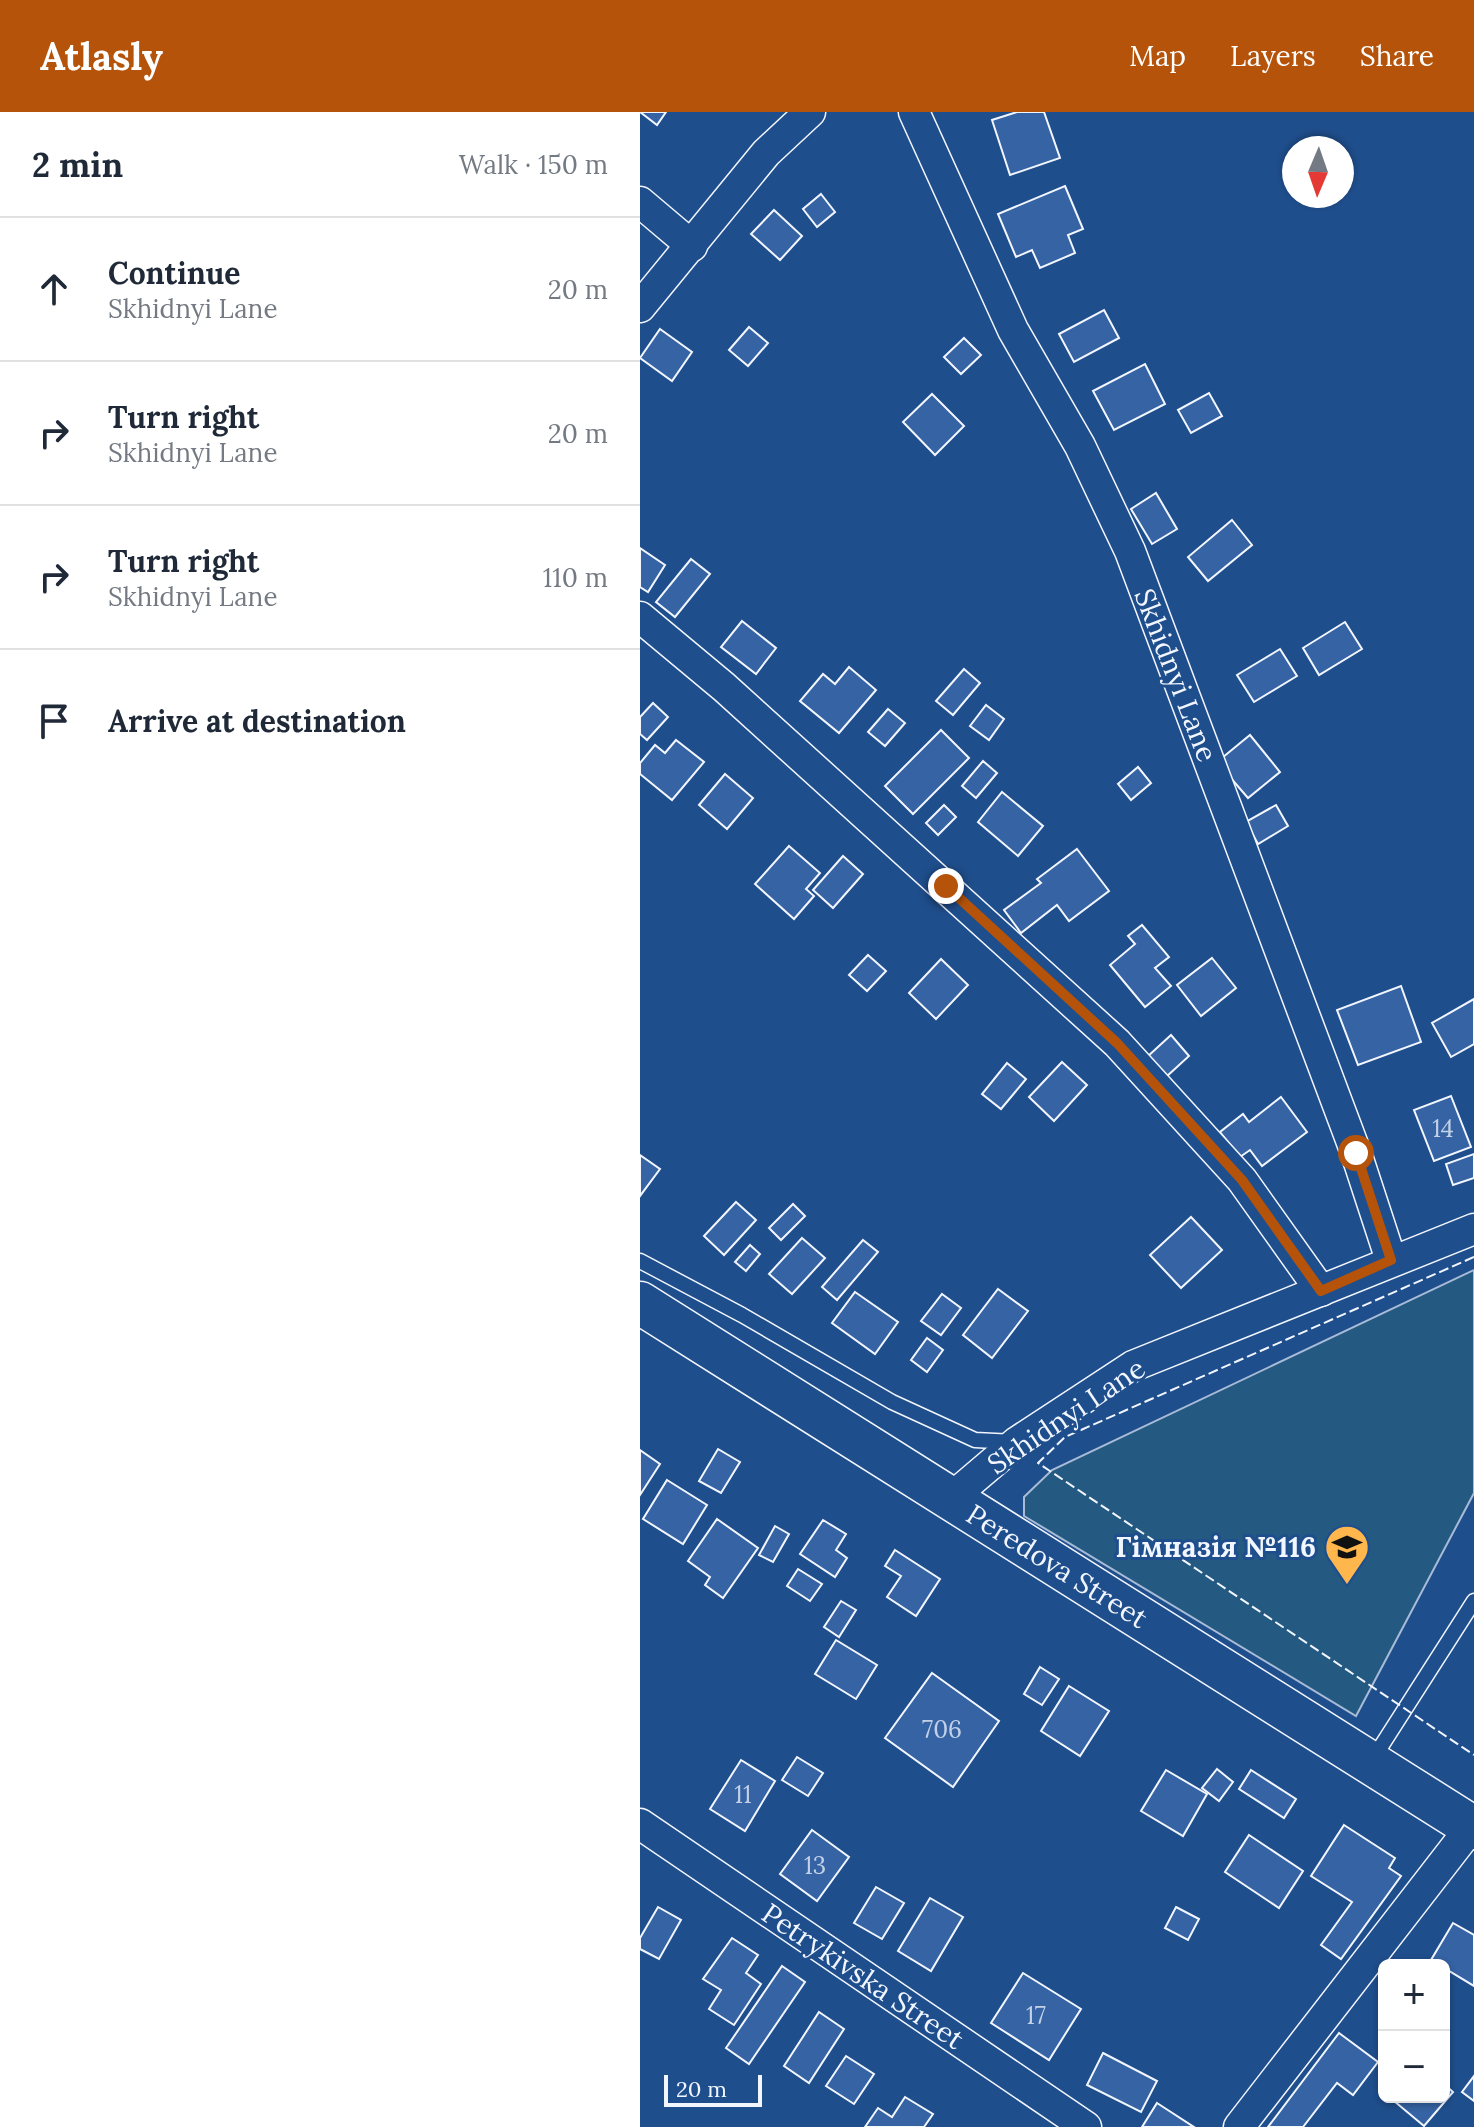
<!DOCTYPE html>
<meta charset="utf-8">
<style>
:root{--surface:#fff;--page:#f2f2f3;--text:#1f2937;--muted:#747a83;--line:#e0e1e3;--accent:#b45309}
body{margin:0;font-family:Lora,serif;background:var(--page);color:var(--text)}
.controls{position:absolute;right:24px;bottom:24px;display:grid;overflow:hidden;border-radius:12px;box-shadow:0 2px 6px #0004}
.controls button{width:72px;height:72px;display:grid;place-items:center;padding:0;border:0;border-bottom:2px solid var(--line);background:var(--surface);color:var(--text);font:40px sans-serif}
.compass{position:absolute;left:642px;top:24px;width:72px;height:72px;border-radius:50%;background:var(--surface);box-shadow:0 2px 6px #0004;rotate:182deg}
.scale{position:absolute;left:24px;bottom:20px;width:98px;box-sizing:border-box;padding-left:8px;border:4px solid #f2f6ff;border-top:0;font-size:22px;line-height:28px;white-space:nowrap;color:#f2f6ff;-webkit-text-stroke:6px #1f4e8c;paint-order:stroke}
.stop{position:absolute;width:24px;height:24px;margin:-18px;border:6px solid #b45309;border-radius:50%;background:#fff}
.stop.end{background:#b45309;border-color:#fff;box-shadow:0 2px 8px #0008}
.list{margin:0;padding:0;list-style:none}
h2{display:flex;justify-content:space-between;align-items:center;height:104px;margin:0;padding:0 32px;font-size:34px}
h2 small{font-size:26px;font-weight:400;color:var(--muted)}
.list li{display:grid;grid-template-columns:52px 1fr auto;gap:24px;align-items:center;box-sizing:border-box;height:144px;padding:0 32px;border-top:2px solid var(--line)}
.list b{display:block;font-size:30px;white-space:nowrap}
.list p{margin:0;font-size:26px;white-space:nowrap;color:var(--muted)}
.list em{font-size:26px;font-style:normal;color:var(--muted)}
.icon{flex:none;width:44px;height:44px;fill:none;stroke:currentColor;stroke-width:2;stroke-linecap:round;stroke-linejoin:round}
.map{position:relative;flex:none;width:834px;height:2015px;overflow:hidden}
header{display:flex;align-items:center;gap:48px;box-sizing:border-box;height:112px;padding:0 40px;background:var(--accent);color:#fff}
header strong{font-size:38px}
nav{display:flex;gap:44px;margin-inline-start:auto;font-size:28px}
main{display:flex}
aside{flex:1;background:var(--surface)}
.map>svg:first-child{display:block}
</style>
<header>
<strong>Atlasly</strong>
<nav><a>Map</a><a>Layers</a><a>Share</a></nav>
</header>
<main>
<aside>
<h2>2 min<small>Walk · 150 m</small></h2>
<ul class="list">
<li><svg class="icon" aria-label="ahead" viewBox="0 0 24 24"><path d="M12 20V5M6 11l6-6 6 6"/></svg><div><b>Continue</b><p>Skhidnyi Lane</p></div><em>20 m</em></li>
<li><svg class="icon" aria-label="right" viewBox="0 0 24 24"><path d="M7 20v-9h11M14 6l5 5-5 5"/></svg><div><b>Turn right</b><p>Skhidnyi Lane</p></div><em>20 m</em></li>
<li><svg class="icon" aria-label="right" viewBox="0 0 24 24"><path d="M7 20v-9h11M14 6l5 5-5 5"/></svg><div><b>Turn right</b><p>Skhidnyi Lane</p></div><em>110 m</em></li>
<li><svg class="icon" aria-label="arrive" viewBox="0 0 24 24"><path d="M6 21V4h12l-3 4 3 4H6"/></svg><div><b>Arrive at destination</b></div></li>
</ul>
</aside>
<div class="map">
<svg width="834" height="2015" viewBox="0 0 834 2015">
<rect width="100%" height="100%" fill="#1f4e8c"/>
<polygon fill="#245a82" stroke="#a8bbd7" stroke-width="2" points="834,1158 834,1381 716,1604 384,1404 384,1385 412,1358"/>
<g fill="#3563a3" stroke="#f2f6ff" stroke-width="2">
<polygon points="0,0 26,0 17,13"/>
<polygon points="377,0 404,0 420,46 370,63 352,8"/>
<polygon points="425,74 443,117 428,123 435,141 400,156 392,138 376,145 358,102"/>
<polygon points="181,82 195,100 177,115 163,97"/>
<polygon points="134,98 162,124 140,148 111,122"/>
<polygon points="464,198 479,226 434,250 419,222"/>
<polygon points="109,215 128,231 108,254 89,238"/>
<polygon points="20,217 52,240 32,269 0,246"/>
<polygon points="324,226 341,243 321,262 304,245"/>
<polygon points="505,252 525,292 474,318 453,279"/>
<polygon points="569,281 582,304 551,321 538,298"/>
<polygon points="292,282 324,314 295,343 263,310"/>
<polygon points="516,381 537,417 512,432 491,397"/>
<polygon points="592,408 612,433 568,469 548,445"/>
<polygon points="0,436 25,453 8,480 0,475"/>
<polygon points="51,447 70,462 35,505 16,490"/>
<polygon points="102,509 136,536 116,562 81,535"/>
<polygon points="705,510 722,537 679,563 663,536"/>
<polygon points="640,537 657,564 614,590 597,563"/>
<polygon points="209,555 236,578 199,621 160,589 183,562 195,572"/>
<polygon points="324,557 340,571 313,603 296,589"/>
<polygon points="13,591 28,605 7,628 0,622 0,605"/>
<polygon points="346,593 364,607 349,628 330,614"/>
<polygon points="248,597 265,611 245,634 228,620"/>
<polygon points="301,618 329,646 273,702 245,674"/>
<polygon points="610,623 640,660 608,686 577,650"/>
<polygon points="36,628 64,650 32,688 0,662 0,651 15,633 25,641"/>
<polygon points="343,649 357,661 336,686 322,674"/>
<polygon points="498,655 511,671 491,688 478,672"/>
<polygon points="85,662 113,686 87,717 59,693"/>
<polygon points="362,680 403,714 378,744 338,710"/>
<polygon points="304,693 316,705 298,723 286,711"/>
<polygon points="636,693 648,714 618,732 606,710"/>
<polygon points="149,734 180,761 166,777 174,784 154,807 115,772"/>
<polygon points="437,737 469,779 429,809 417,793 381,821 364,798 401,771 397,767"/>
<polygon points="203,744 223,762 193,796 173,778"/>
<polygon points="502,813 529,845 515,856 531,874 505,895 470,853 495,832 488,824"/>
<polygon points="228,843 246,859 227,879 209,863"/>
<polygon points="572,846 596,876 561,904 537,873"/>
<polygon points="301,847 328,873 296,907 269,881"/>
<polygon points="761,874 781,930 718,953 697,898"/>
<polygon points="834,887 834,932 811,945 792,911"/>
<polygon points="531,923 549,944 526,965 507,945"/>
<polygon points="422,950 447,973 414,1009 389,985"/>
<polygon points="367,951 386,967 361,997 342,982"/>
<polygon points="811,984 831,1035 794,1049 774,998"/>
<polygon points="641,985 667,1020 622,1054 610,1038 600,1045 580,1020 603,1002 609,1010"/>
<polygon points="834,1042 834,1066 813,1073 806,1052"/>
<polygon points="0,1043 20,1057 0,1084"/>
<polygon points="96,1090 116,1108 84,1143 64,1124"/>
<polygon points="153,1092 165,1104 141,1128 129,1116"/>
<polygon points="551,1105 582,1138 541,1176 510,1143"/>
<polygon points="162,1126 185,1146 152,1182 129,1162"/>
<polygon points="223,1128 238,1140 197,1188 182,1175"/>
<polygon points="110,1133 120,1142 106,1159 95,1150"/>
<polygon points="358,1177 388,1199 352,1246 323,1223"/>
<polygon points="215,1180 258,1210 235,1242 192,1211"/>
<polygon points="302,1182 321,1196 301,1223 281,1209"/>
<polygon points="287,1226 303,1238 287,1260 271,1248"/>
<polygon points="78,1337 100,1350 81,1381 59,1369"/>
<polygon points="0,1338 20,1352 0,1383"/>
<polygon points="27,1368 67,1393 43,1432 3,1407"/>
<polygon points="77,1407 118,1436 83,1486 65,1473 70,1465 48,1449"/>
<polygon points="183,1408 206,1422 196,1438 207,1446 195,1465 160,1442"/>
<polygon points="135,1414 149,1422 133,1450 119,1443"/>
<polygon points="255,1438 300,1467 276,1504 247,1485 261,1464 245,1454"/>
<polygon points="158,1457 182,1472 170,1489 147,1474"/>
<polygon points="201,1489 216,1498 199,1525 184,1515"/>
<polygon points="196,1528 237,1553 216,1587 175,1562"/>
<polygon points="400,1555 419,1567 402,1593 384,1582"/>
<polygon points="292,1561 359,1609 313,1675 245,1626"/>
<polygon points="429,1574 469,1599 440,1644 401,1619"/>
<polygon points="157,1645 183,1661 168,1684 142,1668"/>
<polygon points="101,1648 135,1669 105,1719 70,1697"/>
<polygon points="577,1657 593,1670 579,1689 562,1676"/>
<polygon points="526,1658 567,1682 543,1724 501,1699"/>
<polygon points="611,1658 656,1687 644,1706 599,1677"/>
<polygon points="704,1713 755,1746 749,1756 761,1764 701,1847 681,1833 712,1790 671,1764"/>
<polygon points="172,1718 209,1745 177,1789 140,1762"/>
<polygon points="609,1723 663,1759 639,1796 585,1760"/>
<polygon points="236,1775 264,1791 242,1827 214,1811"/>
<polygon points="290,1786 323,1805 291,1859 258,1839"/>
<polygon points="18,1795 41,1808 19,1847 0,1837 0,1826"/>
<polygon points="536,1795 559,1807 548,1828 525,1816"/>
<polygon points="813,1811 834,1823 834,1874 791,1848"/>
<polygon points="92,1826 118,1843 106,1861 121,1872 94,1913 69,1897 81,1878 63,1867"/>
<polygon points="142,1854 165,1870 109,1952 86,1936"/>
<polygon points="383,1861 441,1897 409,1948 351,1911"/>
<polygon points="179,1900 204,1917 169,1971 144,1954"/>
<polygon points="699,1921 738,1950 713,1983 697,1971 663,2015 628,2015"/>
<polygon points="463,1941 517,1969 501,2000 447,1973"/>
<polygon points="206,1944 234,1962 214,1992 186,1974"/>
<polygon points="834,1964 834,1989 822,1980"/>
<polygon points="804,1972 813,1980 784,2014 754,1989 758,1985 804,1985"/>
<polygon points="265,1985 293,2002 284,2015 225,2015 238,1996 252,2005"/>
<polygon points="517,1991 554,2015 502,2015"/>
</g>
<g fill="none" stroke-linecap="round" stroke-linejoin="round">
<g stroke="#f2f6ff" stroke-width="17">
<g id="lane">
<polyline points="0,1149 102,1203 252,1290 335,1328 375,1330"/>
<polyline points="733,1647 834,1489"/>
</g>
</g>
<g stroke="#f2f6ff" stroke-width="33">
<g id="street">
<polyline points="274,0 373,218 440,334 490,439 716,1041 751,1148"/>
<polyline points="0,90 52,134"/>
<polyline points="0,195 126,41 170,0"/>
<polyline points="0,505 84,575 477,931 602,1068 681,1179"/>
<polyline points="310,1387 377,1330 493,1254 834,1117"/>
<polyline points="0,1712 446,2015"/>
<polyline points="599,2015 832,1714"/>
</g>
</g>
<g stroke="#f2f6ff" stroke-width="45">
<polyline id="secondary" points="0,1191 834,1716"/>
</g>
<use href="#lane" stroke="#1f4e8c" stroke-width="14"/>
<use href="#street" stroke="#1f4e8c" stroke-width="30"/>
<use href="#secondary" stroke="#1f4e8c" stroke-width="42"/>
<polyline stroke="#f2f6ff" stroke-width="2" stroke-dasharray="10 4" stroke-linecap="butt" points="834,1145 425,1325 398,1351 834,1643"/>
</g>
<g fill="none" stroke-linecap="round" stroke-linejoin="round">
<polyline stroke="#b45309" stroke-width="10" points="306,774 477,931 602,1068 681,1179 751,1148 716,1041"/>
</g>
<defs>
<g id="school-pin" transform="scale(2.3)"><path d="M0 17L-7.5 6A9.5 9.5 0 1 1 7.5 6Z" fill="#ffb74d" stroke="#1f4e8c"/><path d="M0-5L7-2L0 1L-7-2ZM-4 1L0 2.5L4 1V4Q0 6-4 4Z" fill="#111"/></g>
</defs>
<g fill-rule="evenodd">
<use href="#school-pin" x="707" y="1435"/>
</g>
<g text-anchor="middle" stroke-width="6" stroke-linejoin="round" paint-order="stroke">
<g font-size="24" fill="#c3d1e8">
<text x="803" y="1025">14</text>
<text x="302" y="1626">706</text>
<text x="103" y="1691">11</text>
<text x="175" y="1762">13</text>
<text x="396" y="1912">17</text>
</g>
<g font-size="28" fill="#f2f6ff" stroke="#1f4e8c">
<text transform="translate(536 563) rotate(69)" y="10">Skhidnyi Lane</text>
<text transform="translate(426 1304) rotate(-34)" y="10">Skhidnyi Lane</text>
<text transform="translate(417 1454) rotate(32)" y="10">Peredova Street</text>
<text transform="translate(223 1864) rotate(34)" y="10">Petrykivska Street</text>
</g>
<g font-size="28" font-weight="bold" fill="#f2f6ff" stroke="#1f4e8c" text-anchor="end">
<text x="676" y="1445">Гімназія №116</text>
</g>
</g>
</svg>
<div class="controls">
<button>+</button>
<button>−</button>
</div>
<svg class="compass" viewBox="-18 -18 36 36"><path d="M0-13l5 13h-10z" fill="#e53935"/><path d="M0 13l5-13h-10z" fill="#747a83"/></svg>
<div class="scale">20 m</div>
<div class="stop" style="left:716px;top:1041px"></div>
<div class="stop end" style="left:306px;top:774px"></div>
</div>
</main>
